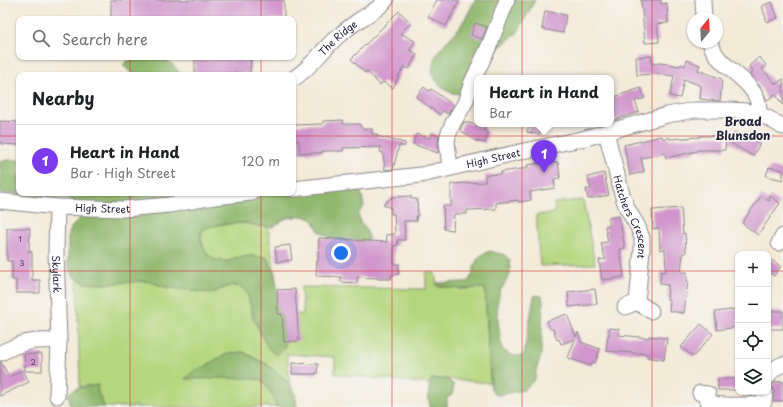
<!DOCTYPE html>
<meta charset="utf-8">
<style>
:root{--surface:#fff;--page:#f2f2f2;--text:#202124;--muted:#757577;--line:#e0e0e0;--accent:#7c3aed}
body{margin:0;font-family:"Playpen Sans",sans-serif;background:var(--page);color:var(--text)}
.controls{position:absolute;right:12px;bottom:12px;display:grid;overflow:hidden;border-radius:8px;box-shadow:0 1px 3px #0004}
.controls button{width:36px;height:36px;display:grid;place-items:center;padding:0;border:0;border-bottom:1px solid var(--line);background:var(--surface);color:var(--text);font:20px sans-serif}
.compass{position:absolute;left:687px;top:12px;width:36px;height:36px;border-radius:50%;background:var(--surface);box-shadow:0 1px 3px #0004;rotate:18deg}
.you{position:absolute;left:341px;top:253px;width:14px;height:14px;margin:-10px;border:3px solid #fff;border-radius:50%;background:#1a73e8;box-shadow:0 0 0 6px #1a73e833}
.badge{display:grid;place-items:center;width:26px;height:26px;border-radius:50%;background:var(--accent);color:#fff;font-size:13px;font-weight:700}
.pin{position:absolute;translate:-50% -33px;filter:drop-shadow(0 1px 2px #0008)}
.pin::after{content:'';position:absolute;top:21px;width:14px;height:12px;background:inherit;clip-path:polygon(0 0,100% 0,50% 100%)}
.popup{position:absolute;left:474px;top:75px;width:140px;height:52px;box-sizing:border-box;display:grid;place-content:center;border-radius:8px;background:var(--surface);filter:drop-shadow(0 1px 3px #0005);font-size:13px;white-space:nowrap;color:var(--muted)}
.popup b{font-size:15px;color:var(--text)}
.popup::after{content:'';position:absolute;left:50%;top:100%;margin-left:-8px;border:8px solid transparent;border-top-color:var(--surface)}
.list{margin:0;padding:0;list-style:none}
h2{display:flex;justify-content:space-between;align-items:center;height:52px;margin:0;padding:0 16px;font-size:17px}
h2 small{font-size:13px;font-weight:400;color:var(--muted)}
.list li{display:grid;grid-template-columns:26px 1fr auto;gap:12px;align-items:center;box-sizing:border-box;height:72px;padding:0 16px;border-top:1px solid var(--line)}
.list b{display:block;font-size:15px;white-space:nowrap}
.list p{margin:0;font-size:13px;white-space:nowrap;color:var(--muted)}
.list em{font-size:13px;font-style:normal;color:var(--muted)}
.icon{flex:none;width:22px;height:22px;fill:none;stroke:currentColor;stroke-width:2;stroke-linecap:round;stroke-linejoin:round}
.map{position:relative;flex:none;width:783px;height:407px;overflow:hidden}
.search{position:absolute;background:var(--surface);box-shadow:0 1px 3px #0004;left:16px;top:16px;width:280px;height:44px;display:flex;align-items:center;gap:10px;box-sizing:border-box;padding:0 14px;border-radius:8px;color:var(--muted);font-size:15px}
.panel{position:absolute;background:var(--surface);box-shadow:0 1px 3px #0004;left:16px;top:72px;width:280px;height:124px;border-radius:8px}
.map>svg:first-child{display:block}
</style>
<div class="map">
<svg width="783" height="407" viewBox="0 0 783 407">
<rect width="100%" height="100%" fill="#f6f6f2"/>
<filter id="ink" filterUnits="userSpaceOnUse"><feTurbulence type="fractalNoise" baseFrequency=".025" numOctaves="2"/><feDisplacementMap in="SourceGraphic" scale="8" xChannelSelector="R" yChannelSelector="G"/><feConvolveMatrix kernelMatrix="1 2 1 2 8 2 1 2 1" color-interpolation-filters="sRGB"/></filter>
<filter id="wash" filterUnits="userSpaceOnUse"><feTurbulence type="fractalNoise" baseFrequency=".012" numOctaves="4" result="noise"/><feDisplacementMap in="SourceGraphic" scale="16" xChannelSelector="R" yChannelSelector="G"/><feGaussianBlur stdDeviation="0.9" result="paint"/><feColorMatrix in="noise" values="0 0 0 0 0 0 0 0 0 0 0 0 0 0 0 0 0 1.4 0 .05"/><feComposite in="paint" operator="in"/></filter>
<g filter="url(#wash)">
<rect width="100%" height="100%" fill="#f3ead8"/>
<g fill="#b5d67e" stroke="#6c7c5c">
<polygon points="583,200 595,264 540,266 536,215 555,213 554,203"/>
<path d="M246,223L258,226L268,227L275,275L266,257C255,258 223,264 215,260C209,257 205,252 203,245C200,238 200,234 204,228L223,224Z"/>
<path d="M426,272L435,273L437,286L462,289L485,288L490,383L447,379H432L430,384L335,374V357L287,354L290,384L268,365L243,352L230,353L215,360L205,367L195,370L262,380C269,388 274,396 276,407H104C102,400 95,392 98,385L80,387L77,278L86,283L101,284L143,281L152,282L161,286L191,291L213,293L231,285L242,287L248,294L253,318L283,325L281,314H303L301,287L426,289Z"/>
</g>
<g fill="#90b76d" stroke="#596c54">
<path d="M475,0H535L518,32L500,47L462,94C446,94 440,87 432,74C433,48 448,44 461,25C466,18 471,8 475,0Z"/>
<path d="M143,58C165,59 167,56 181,75H138L130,72L123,65L127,61Z"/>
<polygon points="9,160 19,160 19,193 293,193 356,189 361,192 364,206 358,214 360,222 366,229 369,238 365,243 331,239 319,231 313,220 304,216 286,218 273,227 258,226 246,223 223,224 204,228 201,232 201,240 205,251 209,256 216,260 229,261 233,258 250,256 266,257 275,275 283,325 285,344 284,349 276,355 268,348 253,318 248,294 241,287 231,285 213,293 191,291 161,286 152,282 143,281 101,284 86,283 72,276 68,265 68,233 71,228 84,214 82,206 68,198 0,193 0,161"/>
<path d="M490,251L505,255L510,260V275L500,291L497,305L499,329L502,349L510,355L523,356L524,353L534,297L536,295L542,296L543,302L541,356L536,370L535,379L524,390L498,395L493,393L491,389L485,288L462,289L437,286L436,283L467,282C478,272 469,258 490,251Z"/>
<path d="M243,352L268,365L290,384L295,393L297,407H276C274,396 269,388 262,380L246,378L185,379L195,370L205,367L215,360L229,353Z"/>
<path d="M431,379H447L454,385L452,395L447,398V407H430C428,397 428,389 431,379Z"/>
<path d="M98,385L97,388C98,395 102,400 104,407H71L68,393L80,387Z"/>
</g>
<g id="blocks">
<g fill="#d196cc">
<rect x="111" y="0" width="173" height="19"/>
<polygon points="437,0 460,0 446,26 428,17"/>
<polygon points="641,0 661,0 661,4 667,3 668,23 657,24 659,42 645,43"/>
<polygon points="772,2 778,18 767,22 762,6"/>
<polygon points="399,11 411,23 400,33 415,41 410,50 417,54 409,69 404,66 393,88 383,82 380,85 367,71 365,73 351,59"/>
<polygon points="545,11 566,15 563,33 542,29"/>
<polygon points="475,23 487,27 482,39 471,35"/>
<polygon points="651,56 652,64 660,63 680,66 681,64 685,66 687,60 700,65 698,70 722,79 720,101 700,99 701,86 684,79 680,98 670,96 674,76 659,74 637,75 636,57"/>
<polygon points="195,57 251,57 250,73 211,73 211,75 195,75"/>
<polygon points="759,57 766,65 762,69 776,84 783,79 783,105 775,94 768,100 766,98 761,88 750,74 753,71 749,66"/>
<polygon points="424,87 429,91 431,89 453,105 448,114 443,111 440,115 416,97"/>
<polygon points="641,88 645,98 635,101 639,112 611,121 611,98"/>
<polygon points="343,120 343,124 359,124 363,129 372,129 372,134 377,134 377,136 405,143 405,146 399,146 393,169 385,170 383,153 380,152 381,147 343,148 343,151 322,151 322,153 299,153 299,140 293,140 293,125 323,124 323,121"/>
<polygon points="0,121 19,122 19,145 1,144 1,142 0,142"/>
<polygon points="464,122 485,127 484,131 488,132 485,143 476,141 460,130"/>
<polygon points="530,124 542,124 539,135 527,132"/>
<polygon points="735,132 746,138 747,136 760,143 753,156 729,142"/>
<polygon points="431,133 439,136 438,143 439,150 438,153 413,144 416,134 430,138"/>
<polygon points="662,136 663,139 669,137 669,139 700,137 700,136 726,136 725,150 697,150 697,151 666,158 665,153 641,158 644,172 630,175 624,145"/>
<polygon points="547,162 547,164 558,162 560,178 554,179 555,188 530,192 531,200 518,202 518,200 496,203 496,209 467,210 467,214 454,214 453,230 444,229 443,206 451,206 451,184 485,182 485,175 501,174 501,172 528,168 527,165"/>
<polygon points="769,167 783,170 783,180 766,176"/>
<polygon points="604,173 609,195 588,199 586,189 591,189 588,177"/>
<polygon points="411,196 411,199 417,199 418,216 416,216 417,221 404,221 405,240 397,240 398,245 394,246 394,264 399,264 399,274 391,275 391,279 378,279 378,278 357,277 357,283 341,282 341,277 316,276 317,261 318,261 319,238 387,242 386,235 395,234 394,214 391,214 391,208 383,205 392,197"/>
<polygon points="761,196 769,201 770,196 780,203 758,235 742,223"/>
<polygon points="681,208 683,234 685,233 686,253 683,253 681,272 687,272 687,281 688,281 684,313 669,311 670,300 667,299 668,285 660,284 661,271 666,272 665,249 660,250 659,228 653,229 652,210"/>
<polygon points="619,216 625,248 620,249 624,277 602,280 599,260 606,259 604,255 601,243 608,242 605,226 610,225 608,218"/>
<polygon points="7,228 30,228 29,252 32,252 32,280 40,280 40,293 16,293 16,280 12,280 12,261 7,261"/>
<polygon points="290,245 292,260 277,262 275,247"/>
<polygon points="768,258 781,266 774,276 768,272"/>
<polygon points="295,289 299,341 284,342 282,314 278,314 277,290"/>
<polygon points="595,289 597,304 569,307 568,292"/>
<polygon points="738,309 738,327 717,330 715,312"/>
<rect x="768" y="311" width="15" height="18"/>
<polygon points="567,314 576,337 578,332 581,342 600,349 595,363 592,362 591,366 568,358 575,339 561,344 559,339 557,340 553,329 550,329 547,321"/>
<polygon points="701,324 713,334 693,357 681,347"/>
<polygon points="609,328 619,329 619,335 649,338 649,336 667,338 664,360 647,357 647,354 606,351 608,335 609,335"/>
<polygon points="24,354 42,354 42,371 25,371"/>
<polygon points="0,362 1,362 9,377 23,370 29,382 0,396"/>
<polygon points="292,363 318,364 317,374 292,374"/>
<rect x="718" y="379" width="20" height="11"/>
<polygon points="783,381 783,401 773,401 774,392 773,389 771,385 776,382"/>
</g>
</g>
</g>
<g filter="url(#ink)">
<use href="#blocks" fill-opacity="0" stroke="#8a868a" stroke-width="1"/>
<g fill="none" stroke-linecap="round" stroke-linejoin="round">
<g stroke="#8a868a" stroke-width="17">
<g id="minor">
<polyline points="703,0 704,18"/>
<path d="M710,42C717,68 750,76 758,102C759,106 759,110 759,114"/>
<path id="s1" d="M293,79C311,68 322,50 338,36C346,30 353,24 361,19C370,13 379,9 386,0"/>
<path id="s2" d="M606,132L622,194L627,208L638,227L642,238V250L637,302"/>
<polyline points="450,168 447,142 448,135 453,123 465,103 472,82 489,46 507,0"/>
<path id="s3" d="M293,189L421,175L524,151L586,138L667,115L695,110H730L746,111L759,114L768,118L783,127"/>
<path id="s4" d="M0,201L57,207L124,209L169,205L214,197L252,193"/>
<path id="s5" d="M57,207L56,252L59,341L57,396"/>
<polyline points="779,243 783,236"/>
<polyline points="625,307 637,302 651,311"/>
<path d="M0,353C10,349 19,343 30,342C39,340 49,341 59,341"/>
<path d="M768,377C771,370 776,367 783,364"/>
<path d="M700,393L708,394V401C716,407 754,406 764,402L765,392"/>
</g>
</g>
<use href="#minor" stroke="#fff" stroke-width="15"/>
</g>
</g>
<path fill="none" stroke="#d62828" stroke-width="1" stroke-opacity="0.55" d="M130,0V19M261,0V19M392,0V407M522,0V407M652,0V407M130,57V75M261,57V75M0,136H19M293,136H783M130,193V407M261,193V407M0,271H738M768,271H783"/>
<g text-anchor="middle" stroke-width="3.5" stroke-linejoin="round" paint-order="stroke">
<g font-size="8" fill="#4e3f5f">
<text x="20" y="242">1</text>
<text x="22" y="266">3</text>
<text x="33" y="365">2</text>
</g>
<g font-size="10" fill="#22223b" stroke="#f6f6f2">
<text dy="4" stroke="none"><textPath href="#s1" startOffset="61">The Ridge</textPath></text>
<text dy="4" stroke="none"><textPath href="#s3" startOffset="203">High Street</textPath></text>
<text dy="4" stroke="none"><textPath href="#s4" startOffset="103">High Street</textPath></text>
<text dy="4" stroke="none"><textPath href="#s2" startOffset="89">Hatchers Crescent</textPath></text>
<text dy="4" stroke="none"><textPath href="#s5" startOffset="67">Skylark</textPath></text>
</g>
<g font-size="12" font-weight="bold" fill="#22223b" stroke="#f6f6f2">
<text x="743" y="126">Broad<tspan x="743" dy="14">Blunsdon</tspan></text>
</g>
</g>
</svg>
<div class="controls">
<button>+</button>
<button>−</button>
<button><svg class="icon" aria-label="locate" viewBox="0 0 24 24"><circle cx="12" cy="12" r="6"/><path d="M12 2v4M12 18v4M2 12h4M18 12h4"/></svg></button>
<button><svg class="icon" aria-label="layers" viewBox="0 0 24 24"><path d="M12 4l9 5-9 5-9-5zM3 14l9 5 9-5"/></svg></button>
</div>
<svg class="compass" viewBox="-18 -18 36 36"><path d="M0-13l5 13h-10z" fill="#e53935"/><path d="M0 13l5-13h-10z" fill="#757577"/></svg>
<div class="you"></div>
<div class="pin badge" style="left:544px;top:173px">1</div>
<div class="popup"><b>Heart in Hand</b>Bar</div>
<div class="search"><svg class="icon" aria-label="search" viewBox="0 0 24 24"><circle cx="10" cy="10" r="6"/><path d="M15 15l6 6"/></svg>Search here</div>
<section class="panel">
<h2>Nearby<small></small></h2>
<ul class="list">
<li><span class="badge">1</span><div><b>Heart in Hand</b><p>Bar · High Street</p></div><em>120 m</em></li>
</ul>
</section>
</div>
